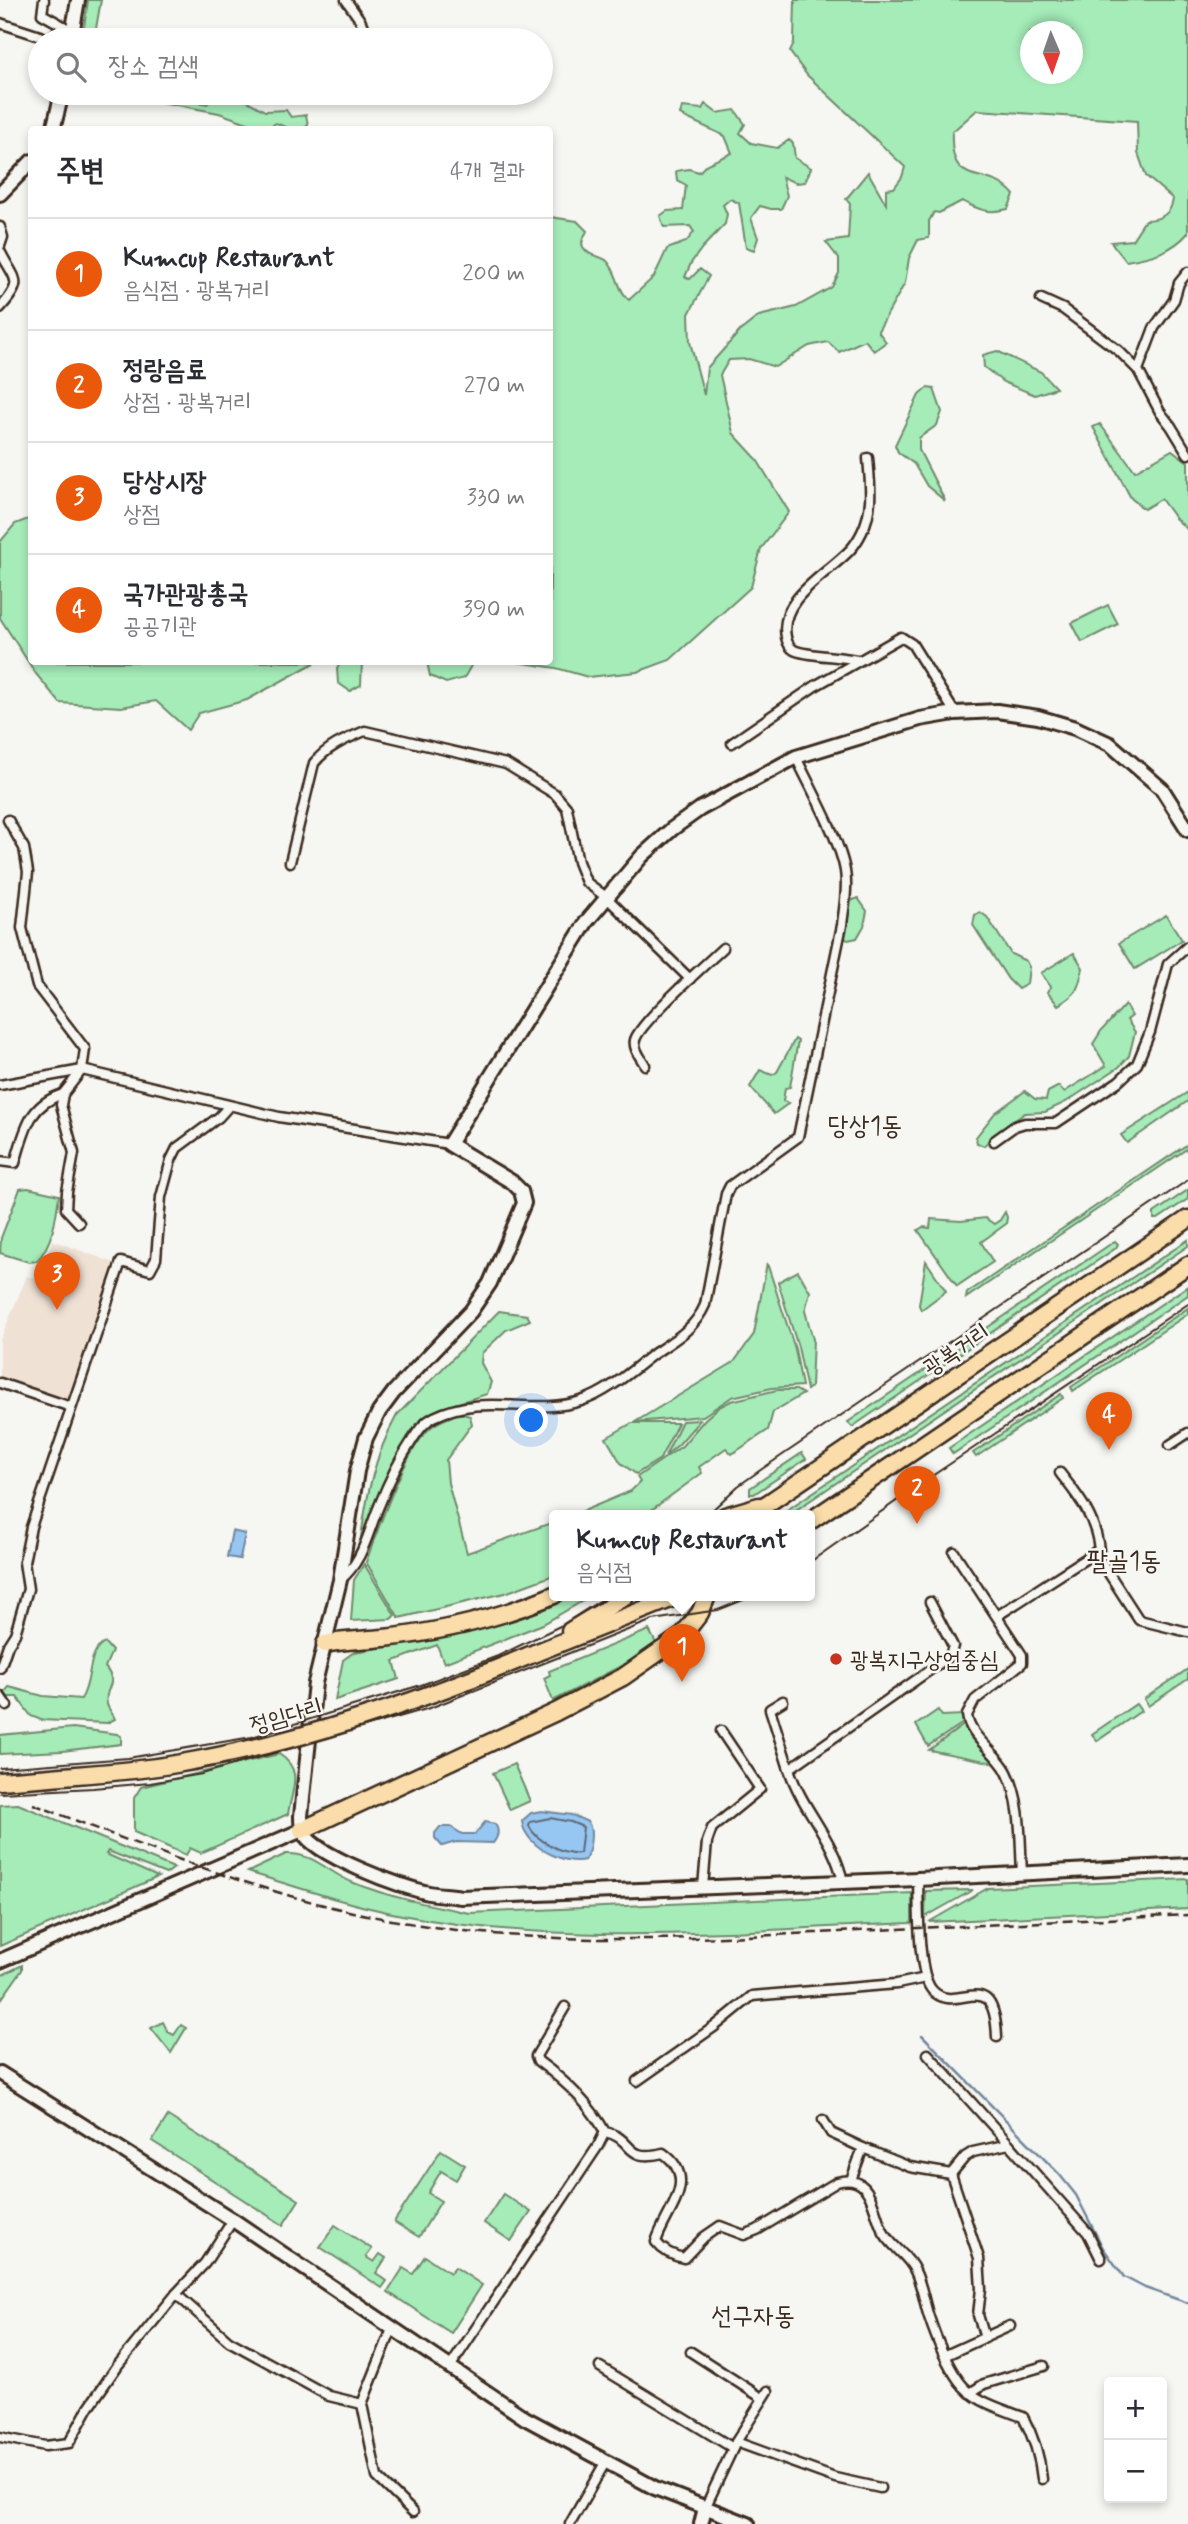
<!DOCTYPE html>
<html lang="ko">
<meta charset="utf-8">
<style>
:root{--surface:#fff;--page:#f2f2f3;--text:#2b2b33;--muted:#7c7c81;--line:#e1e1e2;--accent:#ea580c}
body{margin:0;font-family:Mynerve,"Poor Story",sans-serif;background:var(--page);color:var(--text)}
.controls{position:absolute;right:21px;bottom:21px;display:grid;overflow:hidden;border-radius:7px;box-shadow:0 4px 10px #0003}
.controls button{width:63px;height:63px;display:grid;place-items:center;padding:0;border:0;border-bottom:2px solid var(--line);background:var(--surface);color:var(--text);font:35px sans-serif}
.compass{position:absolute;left:1020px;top:21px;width:63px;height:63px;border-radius:50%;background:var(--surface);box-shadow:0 4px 10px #0003;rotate:178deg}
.you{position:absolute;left:532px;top:1421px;width:24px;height:24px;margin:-18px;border:5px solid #fff;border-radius:50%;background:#1a73e8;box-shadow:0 0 0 10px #1a73e833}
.badge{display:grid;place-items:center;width:46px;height:46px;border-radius:50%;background:var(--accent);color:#fff;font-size:23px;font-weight:700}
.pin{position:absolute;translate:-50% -58px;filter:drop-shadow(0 2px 4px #0008)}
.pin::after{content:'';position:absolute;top:37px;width:24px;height:21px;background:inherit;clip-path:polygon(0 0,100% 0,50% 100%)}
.popup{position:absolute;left:549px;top:1510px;width:266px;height:91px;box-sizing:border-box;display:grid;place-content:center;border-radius:7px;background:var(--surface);filter:drop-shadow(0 2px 5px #0005);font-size:23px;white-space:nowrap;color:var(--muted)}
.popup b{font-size:26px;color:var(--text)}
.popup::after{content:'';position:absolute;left:50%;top:100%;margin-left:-14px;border:14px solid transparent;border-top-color:var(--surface)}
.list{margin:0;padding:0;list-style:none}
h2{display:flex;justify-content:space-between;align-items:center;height:91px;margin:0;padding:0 28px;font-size:30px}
h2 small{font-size:23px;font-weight:400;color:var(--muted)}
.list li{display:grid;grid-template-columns:46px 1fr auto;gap:21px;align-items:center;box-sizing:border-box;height:112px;padding:0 28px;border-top:2px solid var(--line)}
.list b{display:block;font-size:26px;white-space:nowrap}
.list p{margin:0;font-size:23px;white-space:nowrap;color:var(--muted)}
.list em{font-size:23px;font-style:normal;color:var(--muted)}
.icon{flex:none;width:38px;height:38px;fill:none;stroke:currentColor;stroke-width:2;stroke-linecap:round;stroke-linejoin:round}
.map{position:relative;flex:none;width:1188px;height:2524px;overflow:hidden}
.search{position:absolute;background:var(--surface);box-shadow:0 4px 10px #0003;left:28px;top:28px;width:525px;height:77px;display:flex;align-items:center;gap:18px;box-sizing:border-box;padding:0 24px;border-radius:38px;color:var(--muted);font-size:26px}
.panel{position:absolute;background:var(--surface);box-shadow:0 4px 10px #0003;left:28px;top:126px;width:525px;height:539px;border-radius:7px}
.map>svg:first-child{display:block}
</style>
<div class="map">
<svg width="1188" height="2524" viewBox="0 0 1188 2524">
<rect width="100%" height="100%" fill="#f6f6f2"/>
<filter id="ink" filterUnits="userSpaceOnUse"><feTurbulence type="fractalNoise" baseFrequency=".0143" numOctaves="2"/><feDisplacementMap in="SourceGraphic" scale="14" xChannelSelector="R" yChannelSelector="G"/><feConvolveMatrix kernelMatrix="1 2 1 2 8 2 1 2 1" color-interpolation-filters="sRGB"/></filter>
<g filter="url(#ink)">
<polygon fill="#f0e1d5" points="52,1240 117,1264 69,1403 0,1380 0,1340 27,1276 38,1279"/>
<g fill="#a5ecb9" stroke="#708b6c" stroke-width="2" fill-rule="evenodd">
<polygon points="88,0 101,0 94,40 82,40"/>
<path d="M795,0H1188V233C1172,252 1151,257 1126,261L1111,242L1132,240L1145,220C1160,220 1171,215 1173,199L1146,176L1138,153L1137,121L977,110L952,132C949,193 988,163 1014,195L1008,209C989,214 979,210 962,201L939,213L934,212L929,221V238L918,240L909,258L905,283L878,331L886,342L874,351L865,340L839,352L828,342L809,346L775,367L749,359L729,360L720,375L733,433L756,458L789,512L761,549L751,587L670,660L637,672L588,677L556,668L516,662H550V217L577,221L587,231C585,236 580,241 583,247C589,257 600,255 607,261C618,272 617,290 629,300L654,277L667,249L686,242L694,232L690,226L664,227L660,216L667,211L683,210L686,185L677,180L676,171L689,169L699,172L707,164L732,153L725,136L680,115L682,107L702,109L705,104L717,113L735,110L745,124L740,133L751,143L777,148L789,140L793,143L795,158L811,168L805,182L796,183L782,177L787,196L781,209H771L760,206L751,218L758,238L754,250L746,247L739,203L730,199L723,205L727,214L725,224L702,248L691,263L685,277L690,279L700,269L709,276L689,314L690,342L704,395L707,368L740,331L759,316L796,307L832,287L839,273V259L826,242L848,239L850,204L846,199L868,172L886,204V189L894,188L902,177L905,167L807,75L790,52L794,42ZM1030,32H1072V74H1030Z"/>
<polygon points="152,93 207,104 218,93 242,98 265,111 286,110 291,117 306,115 308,125 302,129 290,129 276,123 265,129 219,113 150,100"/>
<polygon points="997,351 1041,372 1056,388 1035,395 1003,382 984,367 983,355"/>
<polygon points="927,388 934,389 942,412 937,425 919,438 919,450 945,501 927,486 914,464 898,452 895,445 919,395"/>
<polygon points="1100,424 1135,471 1172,450 1188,462 1188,530 1175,518 1161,499 1144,509 1131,498 1093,427"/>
<polygon points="31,518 32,662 316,662 247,700 199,713 188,730 156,701 121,707 60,703 36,674 0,618 0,542 15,524"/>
<polygon points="1108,605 1118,624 1082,642 1072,623"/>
<polygon points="341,662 362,662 361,685 350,691 338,683 337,669"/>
<polygon points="427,662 471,662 472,664 464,678 446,683 430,676"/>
<polygon points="858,898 867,911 864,926 857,938 848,940 843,937 848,908 851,901"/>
<polygon points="980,912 987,917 1011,954 1026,961 1029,967 1027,984 1018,989 1008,979 973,925 975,915"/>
<polygon points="1166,915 1182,940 1135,969 1119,943"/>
<path d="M1074,953L1083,968C1078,989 1078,994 1058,1005L1047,992L1051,987L1041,973Z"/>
<polygon points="1125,1005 1132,1016 1127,1020 1135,1032 1129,1056 1119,1067 1066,1102 1045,1112 1025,1113 993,1136 984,1146 977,1143 976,1137 995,1113 1025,1091 1035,1099 1046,1100 1048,1092 1059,1086 1064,1092 1106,1066 1093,1044 1101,1031"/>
<polygon points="795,1039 798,1041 790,1087 785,1088 783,1101 789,1103 774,1114 750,1087 760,1070 772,1075 777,1072"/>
<polygon points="1188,1092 1188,1101 1127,1143 1121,1135"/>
<polygon points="1188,1144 1188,1148 966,1298 967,1293"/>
<path d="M28,1188L59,1195C56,1218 53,1243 37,1261L29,1262L0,1253L1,1238L20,1189Z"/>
<polygon points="1188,1190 1188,1199 1158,1219 1154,1219 1154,1213"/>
<polygon points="1005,1212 1007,1217 1006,1224 981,1242 993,1262 957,1286 918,1230 923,1227 930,1228 931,1219 961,1221 985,1218 994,1224 1000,1220"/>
<polygon points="1188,1240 1188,1246 787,1516 778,1516"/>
<polygon points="1115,1241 1118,1244 1116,1248 852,1427 848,1422"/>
<polygon points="926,1261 946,1291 921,1310 919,1305"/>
<polygon points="767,1263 795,1349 802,1386 772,1388 732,1397 703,1416 635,1422 734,1362 754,1334"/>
<polygon points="798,1271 810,1292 805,1311 813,1339 811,1387 807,1390 798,1347 778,1282"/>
<polygon points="1188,1286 1188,1295 953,1454 949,1448"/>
<polygon points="1188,1308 1188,1314 1073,1391 1071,1387"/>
<path d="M499,1311L527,1315L530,1320L506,1330L482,1353L481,1363L491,1382L487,1394L442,1408L425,1417L415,1428L384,1481L362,1546L360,1544C367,1495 373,1459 397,1415Z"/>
<polygon points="777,1390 796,1390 803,1394 773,1412 768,1430 732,1454 726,1448 699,1467 702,1473 643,1516 571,1516 631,1491 640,1482 637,1477 682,1446 705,1419 719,1407 731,1401"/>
<polygon points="1061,1394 1063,1398 976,1457 973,1453"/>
<path d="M459,1413L470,1416L472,1424L446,1460L448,1483L467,1553L554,1522V1575L505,1593L399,1618L366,1562C378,1530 407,1443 434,1425C441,1420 451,1417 459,1413Z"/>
<polygon points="700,1420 679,1444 665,1456 682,1421"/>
<polygon points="632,1423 678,1423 660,1459 636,1474 621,1463 606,1438"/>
<polygon points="802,1453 806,1459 754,1494 750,1494 750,1488"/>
<polygon points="364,1564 395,1615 391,1619 351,1621 354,1580"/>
<polygon points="567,1596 591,1596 543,1624 444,1663 437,1645 394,1661 399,1679 335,1700 343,1660 354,1652 437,1639 514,1619"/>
<polygon points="649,1630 658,1647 553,1701 544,1678 550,1675 549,1671"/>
<path d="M105,1643L112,1651L105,1667C120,1685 103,1687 107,1704C108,1709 113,1714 115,1719L107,1723L41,1720L31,1716L17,1697H8L5,1692L9,1687L43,1696L81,1699C93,1681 86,1651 105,1643Z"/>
<polygon points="1188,1669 1188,1679 1148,1706 1144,1699"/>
<polygon points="1136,1704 1141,1711 1097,1741 1092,1734"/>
<polygon points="938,1710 942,1716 963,1715 963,1723 928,1746 916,1725"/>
<polygon points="965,1724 967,1729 995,1763 929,1750"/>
<polygon points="73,1728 117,1734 121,1736 121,1744 62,1751 0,1754 0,1735"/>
<path d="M279,1754C304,1770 292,1789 288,1814L201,1853L190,1848L186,1855L134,1832V1798L141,1787Z"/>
<polygon points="514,1764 530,1801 510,1810 493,1773"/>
<polygon points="18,1804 174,1868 166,1874 108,1851 106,1854 158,1877 0,1946 0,1805"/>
<path d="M286,1854C313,1852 330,1874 354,1883C391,1898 430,1905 470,1913L912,1893V1923C743,1930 569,1948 402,1915C350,1905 299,1888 248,1872Z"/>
<polygon points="1188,1879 1188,1909 929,1922 988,1888"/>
<polygon points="973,1890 925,1917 926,1891"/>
<polygon points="22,1965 22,1970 0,2001 0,1976"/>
<polygon points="163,2022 168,2032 174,2035 181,2025 186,2028 171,2053 151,2028"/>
<polygon points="168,2116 299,2200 283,2225 152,2141"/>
<polygon points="441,2150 465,2165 456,2180 441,2171 428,2193 441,2201 419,2237 394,2222"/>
<polygon points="503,2194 531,2212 511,2241 484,2223"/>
<polygon points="335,2225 372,2249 366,2257 374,2262 380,2254 386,2258 376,2273 387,2281 382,2288 320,2247"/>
<polygon points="425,2256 450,2273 455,2267 482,2285 451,2333 388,2292 403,2268 413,2274"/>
</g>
<g fill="#96c6f2" stroke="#72889d" stroke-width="2">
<polygon points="232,1531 245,1534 240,1559 227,1557"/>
<path d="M541,1811L572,1815L588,1822C594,1831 590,1851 585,1860C563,1866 524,1845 522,1821L531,1813Z"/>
<path d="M485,1822L495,1824C500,1831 498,1837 493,1843L456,1842L442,1846L435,1838V1833L440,1827H451L462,1834H475Z"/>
</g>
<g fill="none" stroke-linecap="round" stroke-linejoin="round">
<path stroke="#5f6873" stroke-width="2" d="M550,1818L571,1822L583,1827L580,1853C564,1855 536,1841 529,1826L530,1822Z"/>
<polyline stroke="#72889d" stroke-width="2.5" points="922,2035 1059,2174 1076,2195 1103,2248 1124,2277 1145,2288 1188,2303"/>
<g stroke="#3b2a1e" stroke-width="13">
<g id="street">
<polyline points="44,0 42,14 67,28"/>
<polyline points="346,0 360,20 369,40"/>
<polyline points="0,23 49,39 63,27"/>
<polyline points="0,227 3,237 0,246"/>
<path d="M0,251C14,280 26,280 0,308"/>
<polyline points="1041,299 1063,309 1119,351 1138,370 1160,412 1171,426 1188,454"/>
<polyline points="1138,370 1154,328 1174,300 1179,283 1188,272"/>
<path d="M857,660C841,656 805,656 794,650C789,647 787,642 786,637C778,598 828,574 850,550C855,545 859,538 862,532C874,508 870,484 868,458"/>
<polyline points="732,743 815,686 901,637 912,644 955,713"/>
<path d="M290,862L314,763C328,746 346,739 365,731L506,764L555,794L567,808L578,862L586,882L606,897L690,979"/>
<path d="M645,1065C641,1058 633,1049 635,1040C640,1022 706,964 723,948"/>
<polyline points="0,1085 82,1070 85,1049 37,986 22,928 28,872 24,848 8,820"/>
<polyline points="994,1141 1015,1126 1025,1123 1056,1123 1119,1081 1137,1064 1150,1032 1168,964 1188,946"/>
<path d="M0,1161L15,1163C25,1131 28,1105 63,1094"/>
<polyline points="79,1223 66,1209 67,1192 74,1153 61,1105 63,1094 82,1070 279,1117 449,1144"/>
<polyline points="0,1383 71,1407"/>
<polyline points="1170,1445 1188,1433"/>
<path d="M954,1552L1022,1655V1663L975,1700L967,1715C969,1737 997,1752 1007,1772C1022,1802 1020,1840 1022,1873"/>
<polyline points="1095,1552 1139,1620 1188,1632"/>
<path d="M340,1580C363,1562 368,1532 379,1506C388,1483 399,1460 413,1439C419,1430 424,1422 434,1417C484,1392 533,1416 581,1401C607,1393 631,1371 652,1355C674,1340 694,1330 705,1305L726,1194L730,1186L798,1137L842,925C844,907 848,889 845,871C840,840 810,787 796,757"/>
<path d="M997,1616L1099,1550C1096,1518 1079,1497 1060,1473"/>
<polyline points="0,1668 8,1645 15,1634 28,1589 24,1562 31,1527 121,1262 150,1270 156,1259 161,1197 171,1160 177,1148 219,1117 228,1107"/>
<polyline points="0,1696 7,1706"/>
<polyline points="783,1701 770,1709 789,1769"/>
<path d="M918,1879C919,1903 917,1973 932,1990C956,2017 994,1962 997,2037"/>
<path d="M843,1882C834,1838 802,1810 789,1769L950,1656L953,1646L930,1602"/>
<polyline points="703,1887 707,1842 712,1828 760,1789 721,1731"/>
<path d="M565,2007L536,2056L538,2061C564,2080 590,2104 605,2132C635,2138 623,2163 663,2153C701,2180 665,2212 656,2242C663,2251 673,2256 684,2258L704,2237L720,2226L744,2235L757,2230L837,2182C872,2173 872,2208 882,2229C889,2246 908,2254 915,2271C922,2285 924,2302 929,2317C936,2338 946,2363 959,2381C974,2402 1000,2408 1023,2417C1034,2437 1040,2457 1042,2479"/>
<polyline points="928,2054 1009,2144"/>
<polyline points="637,2081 714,2027 752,1996 897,1984 926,1978"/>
<polyline points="823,2120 831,2133 863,2148"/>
<polyline points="951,2174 965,2157 973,2152 1009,2144 1088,2233 1101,2259"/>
<polyline points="851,2180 863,2148 910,2167 951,2174 979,2258 981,2289 978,2315 985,2338"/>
<polyline points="176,2294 229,2341 329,2396 362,2404 377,2477 413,2512"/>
<polyline points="691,2352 762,2398"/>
<polyline points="946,2355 1010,2326"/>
<polyline points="450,2367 598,2146 605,2132"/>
<polyline points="600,2367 733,2448"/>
<polyline points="970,2393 984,2384 1044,2366"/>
<polyline points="362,2404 392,2329"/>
<polyline points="0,2437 45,2446 69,2443 89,2407 118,2365 176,2294 205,2263 233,2220"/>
<polyline points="736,2442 835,2478 880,2488"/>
<polyline points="705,2508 736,2442 768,2391"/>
<polyline points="570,2524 606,2461"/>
</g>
</g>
<g stroke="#3b2a1e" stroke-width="18">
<g id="secondary">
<polyline points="71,40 78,0"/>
<polyline points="53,130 62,93"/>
<polyline points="0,194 32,161"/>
<path d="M1188,830L1162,789L1110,744L1075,728L1038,717L997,711L955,713L920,719L796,757L700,809L672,829L642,856L587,921L449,1144L512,1182L521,1191L524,1203L490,1283L471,1311L394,1392L379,1412L366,1438L357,1471L340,1580L315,1683L301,1816C301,1821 301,1827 303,1832C314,1855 403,1888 429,1893C439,1895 451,1895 461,1897L918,1879L1188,1865"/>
<polyline points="0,1961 302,1830"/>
<polyline points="0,2073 233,2220 525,2418 655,2488 748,2524"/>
<polyline points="701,2524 705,2508"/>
</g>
</g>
<g stroke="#3b2a1e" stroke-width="21">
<g id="highway">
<polyline points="725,1516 759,1506"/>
<polyline points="749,1516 1188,1219"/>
<polyline points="810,1521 1188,1265"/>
<polyline points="570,1631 625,1596"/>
<path d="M325,1644C345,1640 364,1640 384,1638C441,1632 502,1617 554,1595"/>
<polyline points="535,1653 678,1596"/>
<polyline points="0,1781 39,1778"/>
<polyline points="302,1830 556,1712 623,1677 682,1636 700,1613 707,1596"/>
</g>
</g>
<use href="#street" stroke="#f6f6f2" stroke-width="8"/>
<use href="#secondary" stroke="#f6f6f2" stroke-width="12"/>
<use href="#highway" stroke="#faddab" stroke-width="16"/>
<g stroke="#3b2a1e" stroke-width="2">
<polyline points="706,1516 738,1486 762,1469 1188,1180"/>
<polyline points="810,1562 929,1478 1188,1304"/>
<polyline points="0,1768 128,1758 252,1737 421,1685 498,1656 560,1626 611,1596"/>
<polyline points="0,1793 93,1788 150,1783 202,1774 430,1708 653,1620 718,1610 753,1596"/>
</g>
<path stroke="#3b2a1e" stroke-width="2.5" stroke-dasharray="10 5" stroke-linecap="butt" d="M33,1804C161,1853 284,1904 421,1925C552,1946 684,1939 816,1933C940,1927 1064,1921 1188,1915"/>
<g stroke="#3b2a1e" stroke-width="21" stroke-linecap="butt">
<path id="highway-bridge" d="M39,1778C85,1774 131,1772 176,1764C300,1743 420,1701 535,1653"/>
</g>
<use href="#highway-bridge" stroke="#faddab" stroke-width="16"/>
</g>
</g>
<circle fill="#c8321e" stroke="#f6f6f2" stroke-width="2.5" cx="836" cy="1659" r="7"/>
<g text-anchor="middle" stroke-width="5" stroke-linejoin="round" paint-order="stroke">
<g font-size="23" fill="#3b2a1e" stroke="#f6f6f2">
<text transform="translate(956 1349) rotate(-34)" y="8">광복거리</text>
<text transform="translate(286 1715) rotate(-16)" y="8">정임다리</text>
</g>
<g font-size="23" fill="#3b2a1e" stroke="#f6f6f2" text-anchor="start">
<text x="850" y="1667">광복지구상업중심</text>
</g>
<g font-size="26" fill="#3b2a1e" stroke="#f6f6f2">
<text x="865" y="1134">당상1동</text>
<text x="1124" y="1569">팔골1동</text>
<text x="753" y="2324">선구자동</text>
</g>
</g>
</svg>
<div class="controls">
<button>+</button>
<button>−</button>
</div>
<svg class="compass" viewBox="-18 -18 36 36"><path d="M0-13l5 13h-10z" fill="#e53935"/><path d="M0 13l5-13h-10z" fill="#7c7c81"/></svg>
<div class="you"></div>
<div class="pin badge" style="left:682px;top:1682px">1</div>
<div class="popup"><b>Kumcup Restaurant</b>음식점</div>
<div class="pin badge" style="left:917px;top:1524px">2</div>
<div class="pin badge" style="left:57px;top:1310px">3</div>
<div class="pin badge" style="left:1109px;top:1450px">4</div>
<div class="search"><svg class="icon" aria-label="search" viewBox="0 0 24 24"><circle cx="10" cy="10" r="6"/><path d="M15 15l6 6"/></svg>장소 검색</div>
<section class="panel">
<h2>주변<small>4개 결과</small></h2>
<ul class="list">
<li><span class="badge">1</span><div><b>Kumcup Restaurant</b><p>음식점 · 광복거리</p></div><em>200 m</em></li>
<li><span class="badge">2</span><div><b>정랑음료</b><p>상점 · 광복거리</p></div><em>270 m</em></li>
<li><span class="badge">3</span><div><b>당상시장</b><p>상점</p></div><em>330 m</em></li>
<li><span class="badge">4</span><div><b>국가관광총국</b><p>공공기관</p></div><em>390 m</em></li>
</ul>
</section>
</div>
